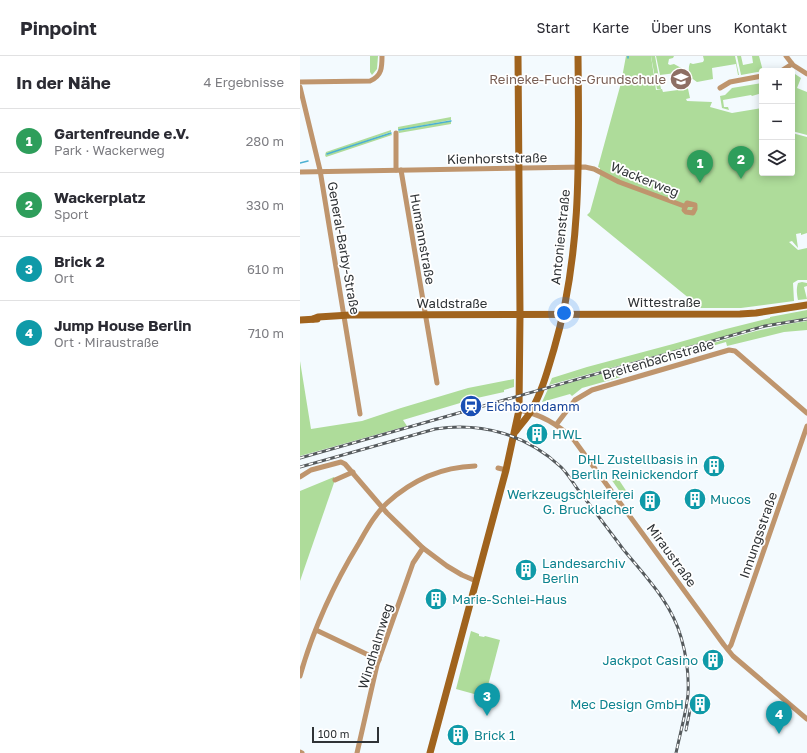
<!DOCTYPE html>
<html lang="de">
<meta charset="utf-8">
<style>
:root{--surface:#fff;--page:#f2f2f3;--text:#2b2b33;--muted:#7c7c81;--line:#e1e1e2;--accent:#7c3aed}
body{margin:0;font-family:"Golos Text",sans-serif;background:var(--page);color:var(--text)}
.controls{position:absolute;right:12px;top:12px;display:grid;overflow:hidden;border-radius:4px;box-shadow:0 2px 10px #0003}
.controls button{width:36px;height:36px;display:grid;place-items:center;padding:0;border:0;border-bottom:1px solid var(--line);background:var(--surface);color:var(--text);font:20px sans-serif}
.scale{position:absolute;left:12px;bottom:10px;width:67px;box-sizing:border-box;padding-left:4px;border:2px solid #2f3336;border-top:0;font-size:11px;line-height:14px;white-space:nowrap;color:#2f3336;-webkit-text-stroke:3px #fff;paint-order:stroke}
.you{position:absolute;left:264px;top:257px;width:14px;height:14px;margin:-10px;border:3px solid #fff;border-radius:50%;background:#1a73e8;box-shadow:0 0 0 6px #1a73e833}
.badge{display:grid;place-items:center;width:26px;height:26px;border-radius:50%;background:var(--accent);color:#fff;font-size:13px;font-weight:700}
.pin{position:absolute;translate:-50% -33px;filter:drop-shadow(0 1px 2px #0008)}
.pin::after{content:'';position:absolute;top:21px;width:14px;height:12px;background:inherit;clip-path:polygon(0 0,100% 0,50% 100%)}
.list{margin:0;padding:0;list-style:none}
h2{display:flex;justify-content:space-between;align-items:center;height:52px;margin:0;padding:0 16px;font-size:17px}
h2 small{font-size:13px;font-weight:400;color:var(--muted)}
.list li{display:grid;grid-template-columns:26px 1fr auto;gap:12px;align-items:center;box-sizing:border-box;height:64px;padding:0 16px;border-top:1px solid var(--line)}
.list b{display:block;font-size:15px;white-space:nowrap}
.list p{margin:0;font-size:13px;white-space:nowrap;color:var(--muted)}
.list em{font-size:13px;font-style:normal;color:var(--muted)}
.icon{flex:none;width:22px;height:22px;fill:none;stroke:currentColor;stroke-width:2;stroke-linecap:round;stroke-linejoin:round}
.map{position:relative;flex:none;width:507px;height:697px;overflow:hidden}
header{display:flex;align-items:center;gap:24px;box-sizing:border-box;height:56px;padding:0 20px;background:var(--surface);border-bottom:1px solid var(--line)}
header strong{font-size:19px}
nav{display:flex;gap:22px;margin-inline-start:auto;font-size:14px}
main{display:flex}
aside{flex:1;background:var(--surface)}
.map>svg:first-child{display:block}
</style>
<header>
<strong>Pinpoint</strong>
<nav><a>Start</a><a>Karte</a><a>Über uns</a><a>Kontakt</a></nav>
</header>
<main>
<aside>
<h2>In der Nähe<small>4 Ergebnisse</small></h2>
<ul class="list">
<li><span class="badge" style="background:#2e9e5b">1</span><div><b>Gartenfreunde e.V.</b><p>Park · Wackerweg</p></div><em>280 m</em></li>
<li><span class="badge" style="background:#2e9e5b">2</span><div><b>Wackerplatz</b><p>Sport</p></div><em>330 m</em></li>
<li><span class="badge" style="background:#0f9aa8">3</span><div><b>Brick 2</b><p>Ort</p></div><em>610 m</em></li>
<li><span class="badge" style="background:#0f9aa8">4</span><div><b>Jump House Berlin</b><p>Ort · Miraustraße</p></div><em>710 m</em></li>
</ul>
</aside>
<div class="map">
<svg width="507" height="697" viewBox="0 0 507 697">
<rect width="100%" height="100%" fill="#f3fafe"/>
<g fill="#aedc9a">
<polygon points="70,0 78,0 77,13 72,19 70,16"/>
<polygon points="326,0 351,0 356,34 362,33 363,36 378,34 377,28 384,27 385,28 387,28 390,42 386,43 387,45 412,46 410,51 432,57 462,52 462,117 492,117 492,77 507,81 507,177 501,179 501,177 496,178 498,192 492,185 489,186 498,194 507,192 507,224 498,224 493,227 494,245 441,252 401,252 287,159 290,156 300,120 300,112 298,111 321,27"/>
<polygon points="351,0 355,0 361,33 357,33"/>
<polygon points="356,0 374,0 373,2 369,3 368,8 370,9 374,8 385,14 386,22 378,24 376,17 360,19"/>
<path d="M403,0H435L439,19H438L436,8L412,12L413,23L397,26L390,21C389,16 388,12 390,7L393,8L403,6L404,4Z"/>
<polygon points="437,0 441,0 443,9 453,7 452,0 459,0 463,15 441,19"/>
<polygon points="492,16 501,22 497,32 507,36 507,79 492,75 492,73 495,72 492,63"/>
<polygon points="462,27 462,37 452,40 451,39 423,44 424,51 428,51 429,54 422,52 420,40 425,39 432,32"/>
<polygon points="151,61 151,64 98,74 98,71"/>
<polygon points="151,65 151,68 99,77 98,75"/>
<polygon points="91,74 91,76 25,99 26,96"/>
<polygon points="91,77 92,79 26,101 25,99"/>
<path d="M502,226L507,227V230L504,231L507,243L498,244C497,239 496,233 498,227Z"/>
<polygon points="507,254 507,262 491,264 448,274 249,329 252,322 287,311 373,288 426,273 470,262 470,261"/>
<polygon points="507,265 507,274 484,276 427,290 426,286 333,313 334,316 321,320 321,321 282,332 272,340 270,338 242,346 248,333 456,275 488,268"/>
<polygon points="0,305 11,373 62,365 101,352 168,332 214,323 214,331 204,334 204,336 177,342 103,364 107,370 0,400"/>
<polygon points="34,421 35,424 0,525 0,435"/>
<polygon points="315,422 319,424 327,436 325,443 311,423"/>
<polygon points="171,575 179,578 179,580 184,581 185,580 200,584 185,641 156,633"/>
</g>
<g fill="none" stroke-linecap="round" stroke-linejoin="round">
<g stroke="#4ab0d2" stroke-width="1.5">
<polyline points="328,2 328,0"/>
<polyline points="99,74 151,65"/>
<polyline points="27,98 91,77"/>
<polyline points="0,107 8,105"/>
</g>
<g stroke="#bf956d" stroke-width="5">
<polyline points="486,0 493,9 507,18"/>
<polyline points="481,15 492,8"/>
<path d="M0,26L70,25C82,20 82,11 82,0"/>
<polyline points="0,31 20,114 60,358"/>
<polyline points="420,32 430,26 462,20"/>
<polyline points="96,77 96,114"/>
<polyline points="101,114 137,327"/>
<polyline points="0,116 285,111 294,113 319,126 384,150"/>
<polygon points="387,147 395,149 395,153 393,157 386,156 384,154"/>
<path d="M219,354C240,358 259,369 274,384L424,589L433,600L507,663"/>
<polyline points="256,369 275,344 292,334 429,294 435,295 507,357"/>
<polyline points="198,412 206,414"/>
<polyline points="0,421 11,414 41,406 45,408 87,457 123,492 147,510 162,519 176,525"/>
<polyline points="35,424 53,416"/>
<polyline points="16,574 79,604"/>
<polyline points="428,593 431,589 507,370"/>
<path d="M0,620C13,574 34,528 59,487C67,473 75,458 87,447C111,425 141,411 175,410"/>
<polyline points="0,696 2,697"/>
<polyline points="57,697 77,609 113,507 123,492"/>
</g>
<g stroke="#a0631d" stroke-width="7">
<polyline points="13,263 18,261 50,259 440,258 456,257 507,249"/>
<polyline points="0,264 17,263"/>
<path d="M216,375C221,368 227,362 231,355C242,336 248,313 254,293C282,198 279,98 278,0"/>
<polyline points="130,697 206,414 219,354 220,258 218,0"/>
</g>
<g stroke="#555a5d" stroke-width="3">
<g id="rail">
<polyline points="0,402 465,270 507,263"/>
<path d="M0,411L135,373C181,366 226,378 261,411C268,418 273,427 279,435C294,454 308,473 323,493C345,520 371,546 381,581C386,598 389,619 388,638C386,657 380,678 376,697"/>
<polyline points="386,674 392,644"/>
</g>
</g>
<use href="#rail" stroke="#fff" stroke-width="1.5" stroke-dasharray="4.5" stroke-linecap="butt"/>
</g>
<defs>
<g id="school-disc" transform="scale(1.15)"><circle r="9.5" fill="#8d6e63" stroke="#fff"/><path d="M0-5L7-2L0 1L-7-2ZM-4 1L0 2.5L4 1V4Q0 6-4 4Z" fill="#fff"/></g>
<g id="station-disc" transform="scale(1.15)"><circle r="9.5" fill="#1a4fb4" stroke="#fff"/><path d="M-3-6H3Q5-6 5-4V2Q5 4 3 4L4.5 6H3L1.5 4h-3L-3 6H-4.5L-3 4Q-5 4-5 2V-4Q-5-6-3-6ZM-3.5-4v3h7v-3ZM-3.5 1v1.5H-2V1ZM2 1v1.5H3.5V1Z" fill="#fff"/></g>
<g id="building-disc" transform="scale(1.15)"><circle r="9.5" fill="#0f9aa8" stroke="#fff"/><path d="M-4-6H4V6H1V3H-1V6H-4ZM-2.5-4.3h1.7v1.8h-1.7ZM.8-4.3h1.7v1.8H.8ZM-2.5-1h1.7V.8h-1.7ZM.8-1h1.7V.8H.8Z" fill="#fff"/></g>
</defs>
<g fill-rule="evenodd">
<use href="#school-disc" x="381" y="23"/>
<use href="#station-disc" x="171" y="350"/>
<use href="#building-disc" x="237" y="378"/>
<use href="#building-disc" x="414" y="410"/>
<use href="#building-disc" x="395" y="443"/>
<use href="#building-disc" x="350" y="445"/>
<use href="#building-disc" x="226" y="514"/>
<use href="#building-disc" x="136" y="543"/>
<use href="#building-disc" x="413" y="604"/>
<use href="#building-disc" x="400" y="648"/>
<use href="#building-disc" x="158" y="679"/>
</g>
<g text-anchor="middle" stroke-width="3.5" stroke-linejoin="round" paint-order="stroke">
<g font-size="13" fill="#785e54" stroke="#fff" text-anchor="end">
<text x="366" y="28">Reineke-Fuchs-Grundschule</text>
</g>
<g font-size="13" fill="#2f3336" stroke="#fff">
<text transform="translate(197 102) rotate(-1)" y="5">Kienhorststraße</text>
<text transform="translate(345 123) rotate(22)" y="5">Wackerweg</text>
<text transform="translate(260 181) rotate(-84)" y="5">Antonienstraße</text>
<text transform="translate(123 183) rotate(80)" y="5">Humannstraße</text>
<text transform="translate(44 192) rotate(80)" y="5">General-Barby-Straße</text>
<text x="364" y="251">Wittestraße</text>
<text x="152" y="252">Waldstraße</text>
<text transform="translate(358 303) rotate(-16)" y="5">Breitenbachstraße</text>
<text transform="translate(458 479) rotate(-71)" y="5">Innungsstraße</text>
<text transform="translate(372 499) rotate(54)" y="5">Miraustraße</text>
<text transform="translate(75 590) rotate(-73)" y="5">Windhalmweg</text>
</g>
<g font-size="13" fill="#164399" stroke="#fff" text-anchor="start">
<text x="186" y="355">Eichborndamm</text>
</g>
<g font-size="13" fill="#0d838f" stroke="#fff" text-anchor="start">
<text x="252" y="383">HWL</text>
<text x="398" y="408" text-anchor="end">DHL Zustellbasis in<tspan x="398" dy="15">Berlin Reinickendorf</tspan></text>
<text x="334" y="443" text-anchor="end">Werkzeugschleiferei<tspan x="334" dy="15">G. Brucklacher</tspan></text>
<text x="410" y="448">Mucos</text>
<text x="242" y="512">Landesarchiv<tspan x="242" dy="15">Berlin</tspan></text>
<text x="152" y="548">Marie-Schlei-Haus</text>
<text x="398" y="609" text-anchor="end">Jackpot Casino</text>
<text x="384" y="653" text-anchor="end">Mec Design GmbH</text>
<text x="174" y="684">Brick 1</text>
</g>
</g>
</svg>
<div class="controls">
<button>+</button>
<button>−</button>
<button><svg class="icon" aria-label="layers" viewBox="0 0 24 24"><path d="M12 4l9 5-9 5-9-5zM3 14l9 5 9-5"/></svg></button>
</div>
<div class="scale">100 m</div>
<div class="you"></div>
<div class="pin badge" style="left:400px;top:127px;background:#2e9e5b">1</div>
<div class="pin badge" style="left:441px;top:123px;background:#2e9e5b">2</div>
<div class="pin badge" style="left:187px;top:660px;background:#0f9aa8">3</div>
<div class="pin badge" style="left:479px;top:678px;background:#0f9aa8">4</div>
</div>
</main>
